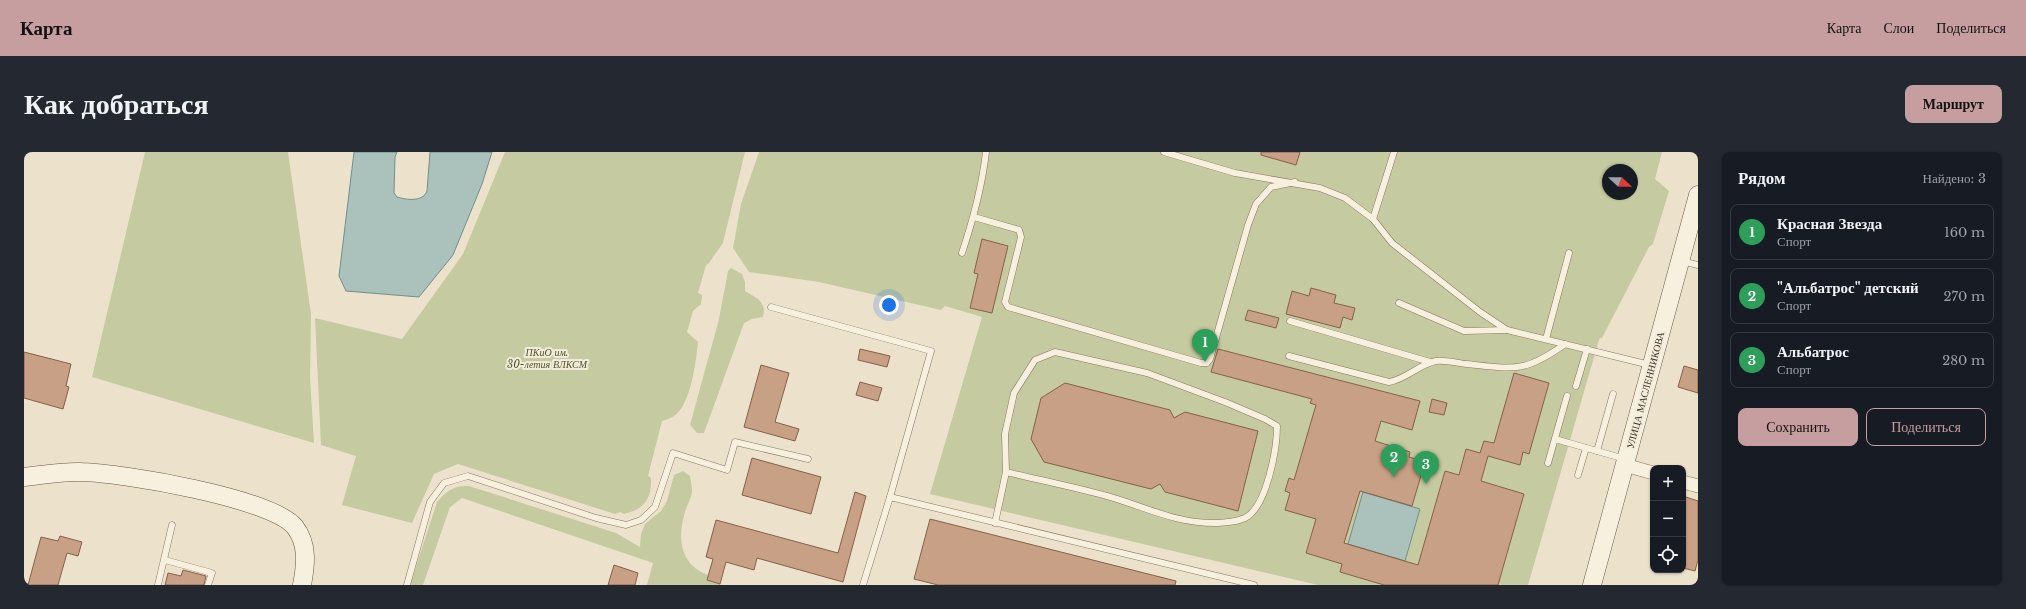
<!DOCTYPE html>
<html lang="ru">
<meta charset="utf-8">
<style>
:root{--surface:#171b24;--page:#242831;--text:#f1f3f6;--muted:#9ea1a6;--line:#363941;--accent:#c69ea0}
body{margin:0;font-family:"Libre Baskerville",serif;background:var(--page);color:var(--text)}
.controls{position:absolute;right:12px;bottom:12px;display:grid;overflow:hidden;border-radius:8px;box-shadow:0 1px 3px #0004}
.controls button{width:36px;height:36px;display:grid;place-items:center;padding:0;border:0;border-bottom:1px solid var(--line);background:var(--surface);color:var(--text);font:20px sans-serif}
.compass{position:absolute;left:1578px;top:12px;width:36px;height:36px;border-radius:50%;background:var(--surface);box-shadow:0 1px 3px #0004;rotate:112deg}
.you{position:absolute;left:865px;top:153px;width:14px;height:14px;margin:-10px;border:3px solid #fff;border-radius:50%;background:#1a73e8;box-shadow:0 0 0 6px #1a73e833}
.badge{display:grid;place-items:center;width:26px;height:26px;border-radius:50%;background:var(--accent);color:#fff;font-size:13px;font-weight:700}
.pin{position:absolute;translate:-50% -33px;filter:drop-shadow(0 1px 2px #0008)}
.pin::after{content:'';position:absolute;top:21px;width:14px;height:12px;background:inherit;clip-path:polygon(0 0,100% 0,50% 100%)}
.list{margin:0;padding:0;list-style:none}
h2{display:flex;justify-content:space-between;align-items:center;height:52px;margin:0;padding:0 16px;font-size:17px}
h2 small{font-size:13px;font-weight:400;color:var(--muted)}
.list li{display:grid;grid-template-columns:26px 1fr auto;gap:12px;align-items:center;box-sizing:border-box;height:56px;margin:0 8px 8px;padding:0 8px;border:1px solid var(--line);border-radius:8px}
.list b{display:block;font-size:15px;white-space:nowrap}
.list p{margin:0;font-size:13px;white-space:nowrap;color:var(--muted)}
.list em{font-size:13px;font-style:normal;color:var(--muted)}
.actions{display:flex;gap:8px;padding:12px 16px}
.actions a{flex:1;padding:9px 0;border:1px solid var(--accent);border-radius:8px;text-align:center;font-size:14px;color:var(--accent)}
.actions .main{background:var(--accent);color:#111}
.icon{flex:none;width:22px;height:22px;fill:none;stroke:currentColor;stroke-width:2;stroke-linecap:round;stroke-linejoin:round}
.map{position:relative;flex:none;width:1674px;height:433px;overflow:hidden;border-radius:8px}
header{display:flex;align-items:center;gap:24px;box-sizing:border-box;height:56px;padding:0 20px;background:var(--accent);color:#111}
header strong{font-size:19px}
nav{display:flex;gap:22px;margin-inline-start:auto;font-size:14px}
.intro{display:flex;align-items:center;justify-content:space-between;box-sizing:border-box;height:96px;padding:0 24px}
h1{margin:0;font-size:28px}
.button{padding:10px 18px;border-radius:8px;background:var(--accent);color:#111;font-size:14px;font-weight:700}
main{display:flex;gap:24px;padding:0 24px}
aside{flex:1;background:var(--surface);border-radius:8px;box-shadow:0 1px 3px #0004}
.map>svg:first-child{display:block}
</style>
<header>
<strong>Карта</strong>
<nav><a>Карта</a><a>Слои</a><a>Поделиться</a></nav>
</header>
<div class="intro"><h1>Как добраться</h1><a class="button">Маршрут</a></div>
<main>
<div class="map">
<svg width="1674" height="433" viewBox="0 0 1674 433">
<rect width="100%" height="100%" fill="#ece2cc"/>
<g fill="#c5caa0" fill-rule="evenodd">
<polygon points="121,0 264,0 287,162 286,226 290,291 68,225"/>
<path d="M481,0H721L699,91L685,111L682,113L674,141L678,143L677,152L669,159L663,180L674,190C672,209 667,253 650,264C647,266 642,268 638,269L624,324L627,326C628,348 619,358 599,362L597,360L591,362L434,312L410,322L388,371L318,353L332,304L297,293L291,166L378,187L439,102Z"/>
<path d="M735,0H1638L1631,27L1645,39L1629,92L1625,95L1578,186H1576L1575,188L1504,433H1294L906,342L958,165L921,154L917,158L795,130L725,120L709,96L717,52ZM1584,18H1608V42H1584Z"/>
<path d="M707,116L718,122L721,130V139C733,146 743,150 739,165L728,167L720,171L680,281H673L666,273L695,167L704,119Z"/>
<path d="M659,319L666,324C667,329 668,335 668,340C667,348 661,356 660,364C653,389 658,414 684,423L683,428L698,433H623L629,411L438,346L426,355L399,433H386L413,350C422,339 430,333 445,334L592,381L616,395L617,382L621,372L637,359L643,349L650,323Z"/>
</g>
<g fill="#abc1bb" stroke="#728f88">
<path d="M330,0H373L371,5L370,41L373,45C383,48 399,50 403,39L406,0H468L458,32L429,103L395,145L322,139L315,124Z"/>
<polygon points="1339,340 1396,357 1381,409 1324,392"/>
</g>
<g fill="#c7a085" stroke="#856048">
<polygon points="1237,0 1276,0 1272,13 1237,3"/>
<polygon points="958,87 984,94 968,161 946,156 954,122 950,121"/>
<polygon points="1287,136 1312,143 1310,151 1331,156 1328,168 1319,165 1316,176 1262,162 1268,139 1285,144"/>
<polygon points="1224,158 1255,166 1252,176 1221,168"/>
<polygon points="836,197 866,204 863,215 834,208"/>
<polygon points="1194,197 1396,249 1388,278 1357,269 1351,289 1386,300 1385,305 1401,310 1388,354 1336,339 1320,391 1394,413 1421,319 1435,323 1442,297 1456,301 1460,289 1470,291 1490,221 1525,231 1505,302 1499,300 1496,313 1464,304 1457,329 1500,342 1474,433 1360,433 1316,420 1318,412 1282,401 1292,367 1261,358 1266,341 1261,339 1265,326 1270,328 1292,253 1286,251 1288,247 1187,220"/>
<polygon points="0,200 47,212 42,234 45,235 39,257 0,246"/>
<polygon points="737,213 765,221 751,270 775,277 771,289 720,275"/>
<polygon points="1660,214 1674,218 1674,241 1654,235"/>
<polygon points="836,230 858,236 854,249 832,243"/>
<polygon points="1041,231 1146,258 1150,266 1161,260 1234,279 1214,359 1141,340 1136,332 1127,337 1020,310 1007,287 1017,246"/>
<polygon points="1408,247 1423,251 1420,263 1405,260"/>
<polygon points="728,306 797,325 787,362 718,343"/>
<polygon points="831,340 842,344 819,430 733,406 730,418 702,410 696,432 683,428 689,407 682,405 692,368 814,401"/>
<polygon points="1659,344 1674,349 1674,408 1671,419 1659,416"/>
<polygon points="906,367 1152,429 1151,433 914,433 890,427"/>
<polygon points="36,384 58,390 54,404 43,401 34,433 4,433 17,385 34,389"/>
<polygon points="590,413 614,421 611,433 584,433"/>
<polygon points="159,418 182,424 180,433 141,433 144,421 157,424"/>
</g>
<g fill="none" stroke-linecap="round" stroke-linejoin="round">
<g stroke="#887561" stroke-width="7">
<g id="service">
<polyline points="1140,0 1211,21 1296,36 1321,46 1349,67 1368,91 1456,160 1483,178 1626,213"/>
<polyline points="950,65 995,78 997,85 981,150 984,155 1177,211 1183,211 1186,207 1224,73 1232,52 1247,35 1271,30"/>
<polyline points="1349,67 1370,0"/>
<path d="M938,101C949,68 958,35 962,0"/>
<polyline points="1658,109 1674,113"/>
<polyline points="1375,151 1440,179 1483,178"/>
<polyline points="747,155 907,199 866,345"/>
<polyline points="1266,169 1406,210"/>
<polyline points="1522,187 1545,101"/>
<path d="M1265,204L1365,230C1383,227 1395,212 1412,209C1422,208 1433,211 1443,212C1490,217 1501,221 1541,192"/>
<polyline points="1552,234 1563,197"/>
<polyline points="1531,287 1601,307"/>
<polyline points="1573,299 1589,242"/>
<polyline points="1524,311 1543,244"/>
<polyline points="1554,323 1562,296"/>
<path d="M971,371L982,320C1016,328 1050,335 1083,344C1122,355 1152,372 1194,371C1203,370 1213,370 1221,366C1243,355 1253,296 1253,274L1241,267L1201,250L1123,221L1031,200L1011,208L990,241L981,282L982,320"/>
<polyline points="141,408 188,421 184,433"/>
<polyline points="134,433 148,373"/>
<polyline points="383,433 406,350 420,331 444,324 572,366 602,373 617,368 631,355 649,301 703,318 711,290 784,307"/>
<polyline points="839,433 866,345 1230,433"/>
</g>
</g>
<g stroke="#887561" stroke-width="14">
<g id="minor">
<polyline points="1601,313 1629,321"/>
<polyline points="1659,330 1674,334"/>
</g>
</g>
<g stroke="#6a5743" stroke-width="19">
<g id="secondary">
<path d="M0,325C19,323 39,319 58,320C97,321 248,346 271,375C284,392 282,412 278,433"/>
<polyline points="1568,433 1674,43"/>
</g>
</g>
<use href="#service" stroke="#f7f0df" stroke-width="6"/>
<use href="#minor" stroke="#f7f0df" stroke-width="13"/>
<use href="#secondary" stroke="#f7f0df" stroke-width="18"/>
</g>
<g text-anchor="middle" stroke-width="4" stroke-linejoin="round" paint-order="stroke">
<g font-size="10" font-style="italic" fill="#4a552b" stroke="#f4ecdb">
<text x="523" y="204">ПКиО им.<tspan x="523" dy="12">30-летия ВЛКСМ</tspan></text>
</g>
<g font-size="10" fill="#3a2e23" stroke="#f4ecdb">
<text transform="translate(1621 238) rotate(-75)" y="4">УЛИЦА МАСЛЕННИКОВА</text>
</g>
</g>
</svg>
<div class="controls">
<button>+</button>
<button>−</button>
<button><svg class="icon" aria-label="locate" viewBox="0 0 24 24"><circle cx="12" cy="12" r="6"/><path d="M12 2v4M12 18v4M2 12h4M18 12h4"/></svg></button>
</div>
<svg class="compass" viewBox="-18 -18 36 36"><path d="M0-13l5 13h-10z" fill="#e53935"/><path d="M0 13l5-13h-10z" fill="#9ea1a6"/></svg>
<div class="you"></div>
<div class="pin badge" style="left:1181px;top:210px;background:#2e9e5b">1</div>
<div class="pin badge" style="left:1370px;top:325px;background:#2e9e5b">2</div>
<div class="pin badge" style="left:1402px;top:332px;background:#2e9e5b">3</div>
</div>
<aside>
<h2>Рядом<small>Найдено: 3</small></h2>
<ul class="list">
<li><span class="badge" style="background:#2e9e5b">1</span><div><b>Красная Звезда</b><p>Спорт</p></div><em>160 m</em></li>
<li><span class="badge" style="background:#2e9e5b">2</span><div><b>&quot;Альбатрос&quot; детский</b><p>Спорт</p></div><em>270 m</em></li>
<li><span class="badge" style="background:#2e9e5b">3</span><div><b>Альбатрос</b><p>Спорт</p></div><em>280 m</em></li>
</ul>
<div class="actions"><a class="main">Сохранить</a><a>Поделиться</a></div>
</aside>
</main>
